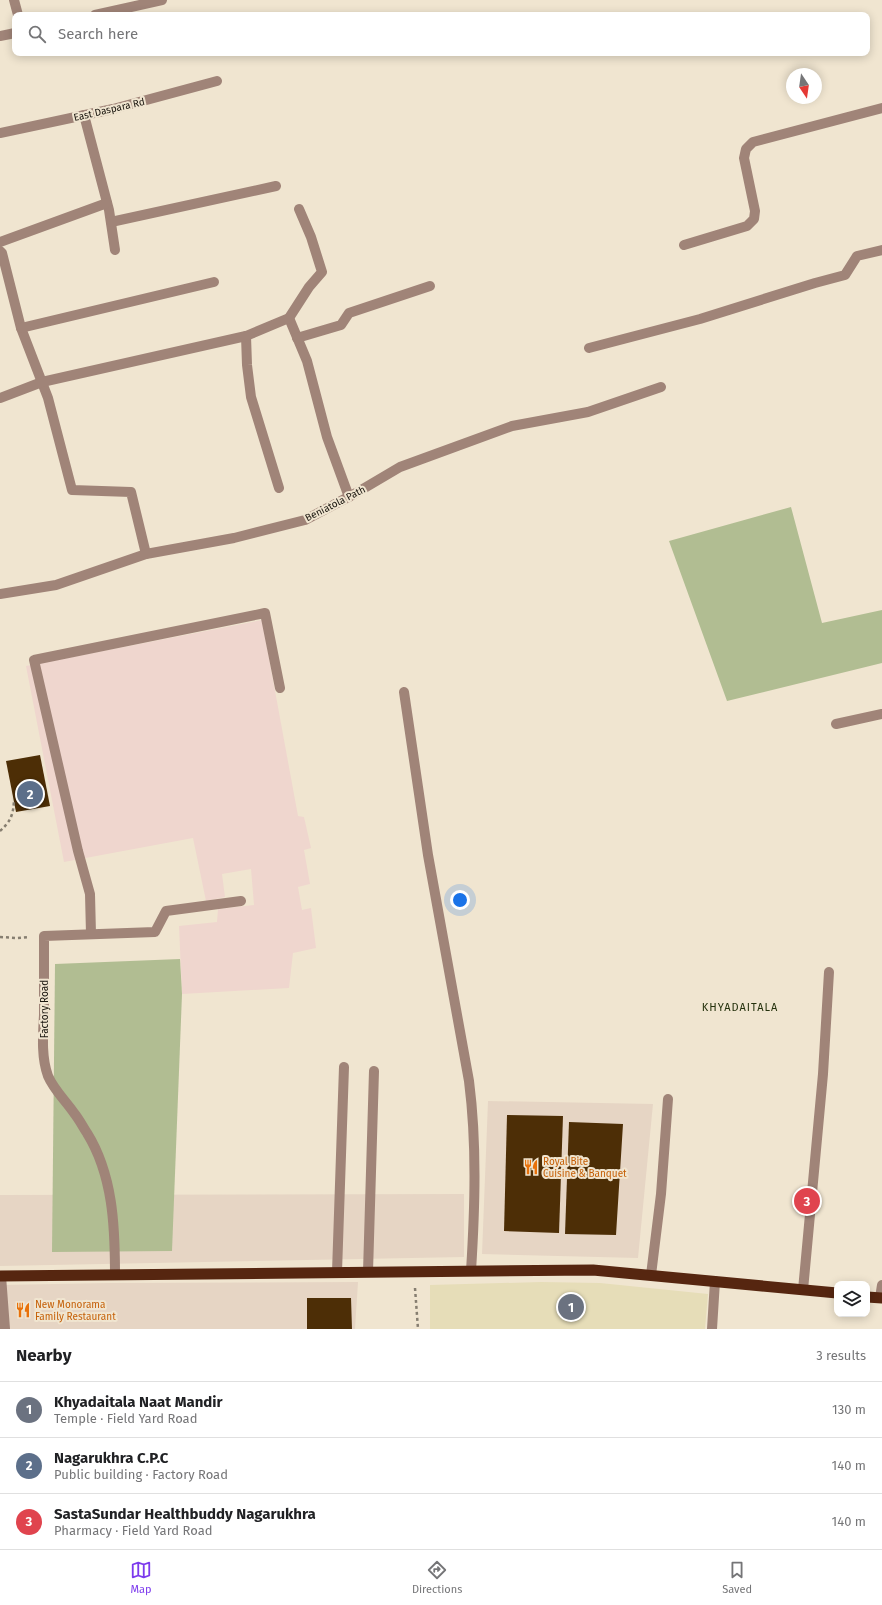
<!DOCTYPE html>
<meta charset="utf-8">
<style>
:root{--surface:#fff;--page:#f6f6f6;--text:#202124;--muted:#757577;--line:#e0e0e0;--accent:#7c3aed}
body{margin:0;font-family:"Fira Sans",sans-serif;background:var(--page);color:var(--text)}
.controls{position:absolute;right:12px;bottom:12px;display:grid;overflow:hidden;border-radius:8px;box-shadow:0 2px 10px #0003}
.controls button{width:36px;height:36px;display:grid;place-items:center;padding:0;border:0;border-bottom:1px solid var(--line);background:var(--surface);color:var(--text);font:20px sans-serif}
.compass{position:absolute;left:786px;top:68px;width:36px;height:36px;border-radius:50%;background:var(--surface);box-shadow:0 2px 10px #0003;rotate:167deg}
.you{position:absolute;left:460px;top:900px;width:14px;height:14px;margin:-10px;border:3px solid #fff;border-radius:50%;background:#1a73e8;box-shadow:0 0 0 6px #1a73e833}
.badge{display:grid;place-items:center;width:26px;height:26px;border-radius:50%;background:var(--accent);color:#fff;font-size:13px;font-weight:700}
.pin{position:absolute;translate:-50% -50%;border:2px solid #fff;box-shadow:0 1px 4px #0006}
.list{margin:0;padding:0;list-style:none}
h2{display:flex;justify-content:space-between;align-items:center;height:52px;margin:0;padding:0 16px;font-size:17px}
h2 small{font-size:13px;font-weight:400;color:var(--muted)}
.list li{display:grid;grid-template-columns:26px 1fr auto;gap:12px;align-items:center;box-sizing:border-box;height:56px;padding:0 16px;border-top:1px solid var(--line)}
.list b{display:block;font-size:15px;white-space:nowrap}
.list p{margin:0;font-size:13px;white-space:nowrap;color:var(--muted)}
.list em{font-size:13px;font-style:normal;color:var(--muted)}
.icon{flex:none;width:22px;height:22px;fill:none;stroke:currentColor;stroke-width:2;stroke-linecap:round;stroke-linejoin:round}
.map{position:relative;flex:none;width:882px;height:1329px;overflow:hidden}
.search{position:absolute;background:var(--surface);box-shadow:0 2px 10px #0003;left:12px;right:12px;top:12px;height:44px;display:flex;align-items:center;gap:10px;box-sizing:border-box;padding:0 14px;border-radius:8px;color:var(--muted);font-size:15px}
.sheet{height:220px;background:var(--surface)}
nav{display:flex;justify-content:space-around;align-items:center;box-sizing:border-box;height:56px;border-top:1px solid var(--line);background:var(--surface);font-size:11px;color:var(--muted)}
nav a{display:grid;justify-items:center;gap:2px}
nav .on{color:var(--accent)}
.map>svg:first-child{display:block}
</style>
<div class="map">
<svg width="882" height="1329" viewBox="0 0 882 1329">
<rect width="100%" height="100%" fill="#f0e5d0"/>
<g fill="#e6d5c4">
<polygon points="488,1101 653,1104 638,1258 482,1254"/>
<polygon points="464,1194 464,1257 0,1266 0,1195"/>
<polygon points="358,1282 355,1329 0,1329 0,1285 110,1283"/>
</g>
<polygon fill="#efd6ce" points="262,620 298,816 304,817 311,848 304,850 310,884 298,887 302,910 311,908 316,948 293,953 289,988 182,994 179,926 217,922 218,909 254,905 251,869 222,874 225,897 206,901 193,838 64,862 26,666"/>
<g fill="#b1bd92">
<polygon points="791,507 822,623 882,610 882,663 727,701 669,541"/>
<polygon points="180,959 182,994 172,1251 52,1252 55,964"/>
</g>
<polygon fill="#e6ddb8" points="541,1282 600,1283 708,1294 705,1329 430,1329 430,1285"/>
<g fill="#4d2e06">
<polygon points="40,755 50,806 16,812 6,761"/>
<polygon points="507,1115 563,1116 559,1233 504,1231"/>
<polygon points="569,1122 623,1124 616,1235 565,1234"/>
<polygon points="307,1298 351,1298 352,1329 307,1329"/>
</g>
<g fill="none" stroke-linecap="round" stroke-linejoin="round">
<g stroke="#867e70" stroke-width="2.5" stroke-dasharray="3 3" stroke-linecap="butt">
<path d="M0,831C11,821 13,815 14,801"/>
<polyline points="0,937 17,938 29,937"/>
<polyline points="415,1288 418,1329"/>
</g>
<g stroke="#a08478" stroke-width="10">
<polyline points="14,0 18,15"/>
<polyline points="95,15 162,0"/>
<polyline points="0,36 15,33"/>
<polyline points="84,115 109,210 115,250"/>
<polyline points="0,133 113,109 217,81"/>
<polyline points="111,222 276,186"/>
<polyline points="0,242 107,203"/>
<polyline points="684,245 747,226 754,219 755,211 744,158 746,149 753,142 882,108"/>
<polyline points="0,251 2,253 21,328 48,398 72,490 131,492 146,554"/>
<polyline points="289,318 307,361 327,437 349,497"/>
<polyline points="21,328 214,282"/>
<polyline points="246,336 247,365 251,397 279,488"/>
<polyline points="297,338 341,325 349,313 430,286"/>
<polyline points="589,348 700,319 815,283 845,275 857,256 882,250"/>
<polyline points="0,398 42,382 246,336 289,318 309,287 322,272 311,237 299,209"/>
<polyline points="0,594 56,585 146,554 234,538 305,520 356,493 400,467 512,426 588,412 661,387"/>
<path d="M404,692L428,855L469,1081C477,1144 475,1207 471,1271"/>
<polyline points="836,724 882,714"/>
<polyline points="91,934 90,894 78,851 34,660 265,613 280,688"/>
<polyline points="337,1272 344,1067"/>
<polyline points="368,1272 374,1071"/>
<path d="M115,1275C115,1226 113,1175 87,1133C83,1127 79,1119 74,1113C65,1100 54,1090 48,1076C41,1057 43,1034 44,1015C44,989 44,963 44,936L155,932L166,911L241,901"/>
<polyline points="651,1275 661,1194 668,1099"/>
<polyline points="1,1276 5,1329"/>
<polyline points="803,1290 823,1074 829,972"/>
<polyline points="880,1298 882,1285"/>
<polyline points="712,1329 715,1281"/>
</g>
<g stroke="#562610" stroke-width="11">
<polyline points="0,1276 593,1270 837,1293"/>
<polyline points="867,1297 882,1298"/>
</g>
</g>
<defs>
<g id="restaurant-bare" transform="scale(1.2)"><path d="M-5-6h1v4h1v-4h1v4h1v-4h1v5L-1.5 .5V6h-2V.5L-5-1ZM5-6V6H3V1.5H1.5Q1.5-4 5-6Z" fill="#e8710a" stroke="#f0e5d0" stroke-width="2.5" paint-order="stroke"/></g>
</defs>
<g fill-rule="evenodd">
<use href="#restaurant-bare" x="531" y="1167"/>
<use href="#restaurant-bare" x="23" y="1310"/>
</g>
<g text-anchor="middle" stroke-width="4" stroke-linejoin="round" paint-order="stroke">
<g font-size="10" fill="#1a160f" stroke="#f0e5d0">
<text transform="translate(109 109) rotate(-13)" y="4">East Daspara Rd</text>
<text transform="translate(335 503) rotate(-27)" y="4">Beniatola Path</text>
<text transform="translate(44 1009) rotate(-90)" y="4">Factory Road</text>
</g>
<g font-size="10" fill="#c56008" stroke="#f0e5d0" text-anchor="start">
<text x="543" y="1165">Royal Bite<tspan x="543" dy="12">Cuisine &amp; Banquet</tspan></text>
<text x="35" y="1308">New Monorama<tspan x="35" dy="12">Family Restaurant</tspan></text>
</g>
<g font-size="11" letter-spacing="1" fill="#24310c" stroke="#f0e5d0">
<text x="740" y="1011">KHYADAITALA</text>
</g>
</g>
</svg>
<div class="controls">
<button><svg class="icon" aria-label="layers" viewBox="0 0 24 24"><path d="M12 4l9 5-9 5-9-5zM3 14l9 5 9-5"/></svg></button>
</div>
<svg class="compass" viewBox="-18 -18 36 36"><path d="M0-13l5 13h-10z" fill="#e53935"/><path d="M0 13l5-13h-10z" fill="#757577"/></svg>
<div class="you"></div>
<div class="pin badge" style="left:571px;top:1307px;background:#6b7280">1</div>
<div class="pin badge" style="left:30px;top:794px;background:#5c6f8a">2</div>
<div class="pin badge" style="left:807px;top:1201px;background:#e0444e">3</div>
<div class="search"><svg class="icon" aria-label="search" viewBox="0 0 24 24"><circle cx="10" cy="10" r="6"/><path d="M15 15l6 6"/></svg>Search here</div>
</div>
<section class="sheet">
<h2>Nearby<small>3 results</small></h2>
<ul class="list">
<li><span class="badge" style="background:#6b7280">1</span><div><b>Khyadaitala Naat Mandir</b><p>Temple · Field Yard Road</p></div><em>130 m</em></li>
<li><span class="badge" style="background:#5c6f8a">2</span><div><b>Nagarukhra C.P.C</b><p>Public building · Factory Road</p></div><em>140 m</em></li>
<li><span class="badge" style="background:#e0444e">3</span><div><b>SastaSundar Healthbuddy Nagarukhra</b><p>Pharmacy · Field Yard Road</p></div><em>140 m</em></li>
</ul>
</section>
<nav>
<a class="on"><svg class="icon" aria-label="map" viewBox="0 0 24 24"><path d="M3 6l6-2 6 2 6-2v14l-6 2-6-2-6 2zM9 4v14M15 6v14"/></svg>Map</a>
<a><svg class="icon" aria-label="directions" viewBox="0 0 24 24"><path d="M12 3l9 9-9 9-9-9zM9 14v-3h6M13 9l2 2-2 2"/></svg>Directions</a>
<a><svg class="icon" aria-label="saved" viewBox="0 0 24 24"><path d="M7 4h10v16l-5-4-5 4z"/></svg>Saved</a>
</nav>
